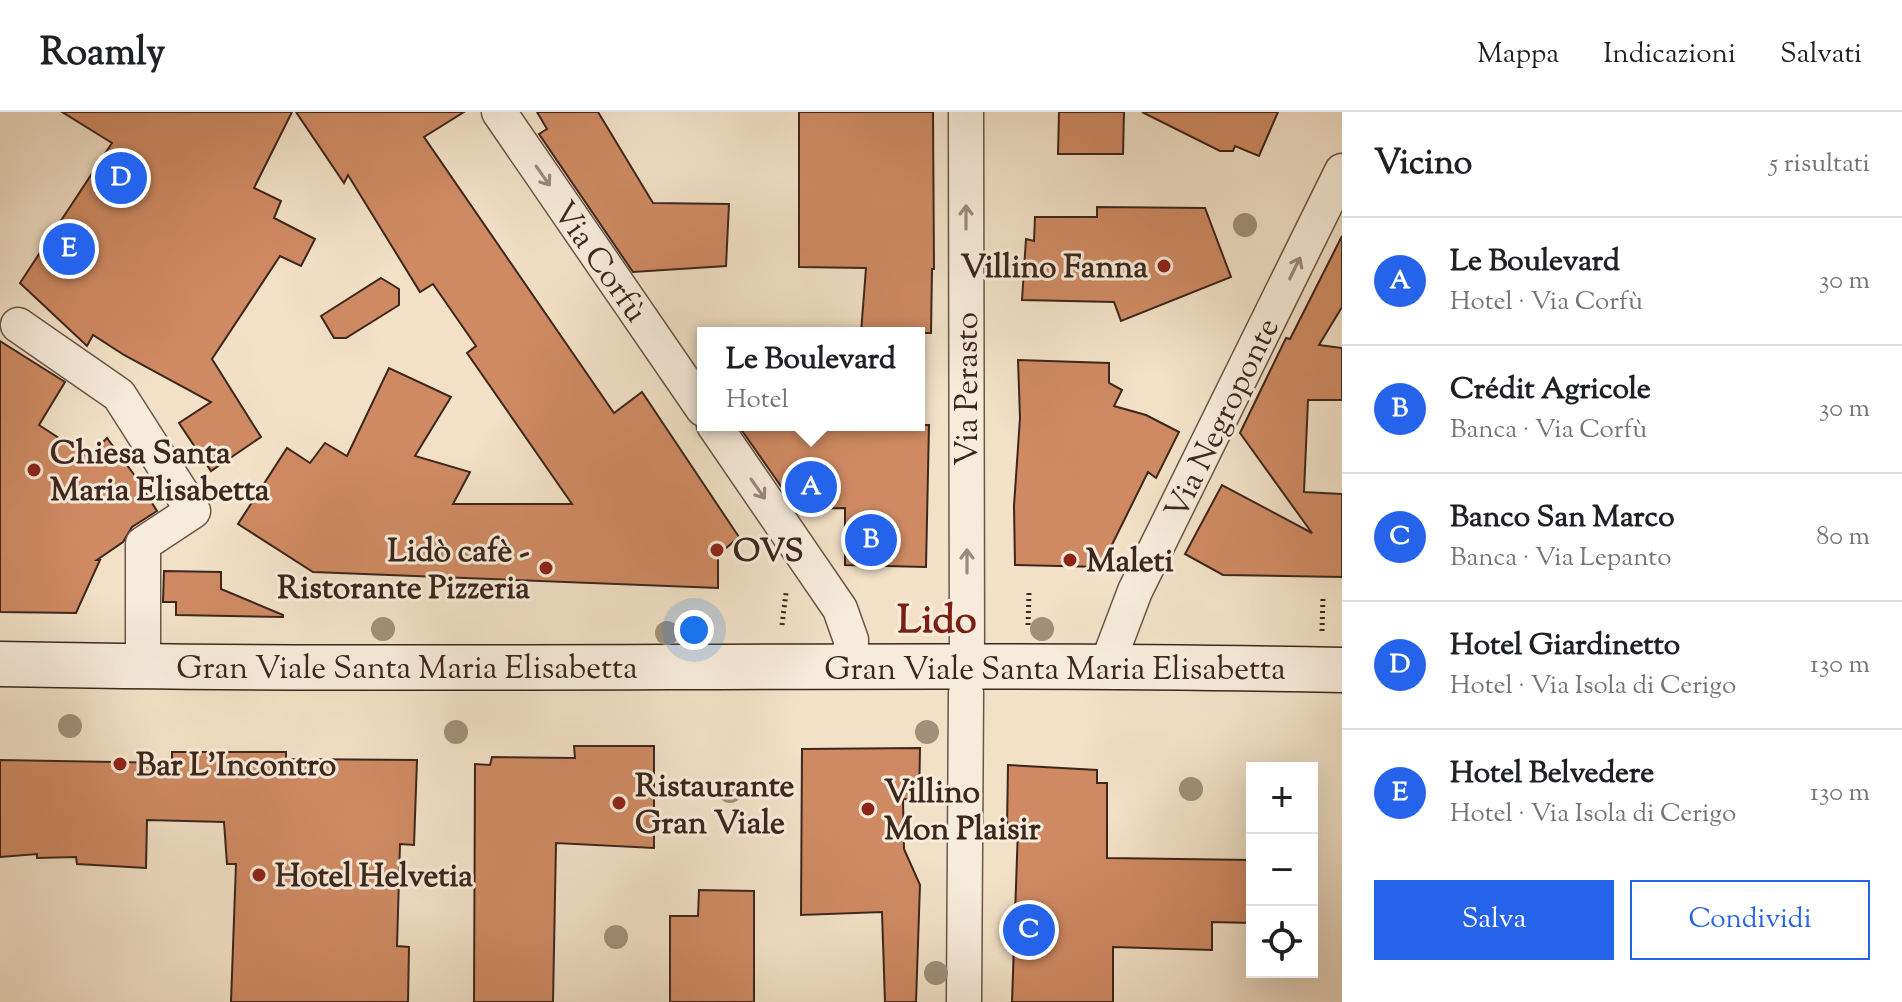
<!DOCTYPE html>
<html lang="it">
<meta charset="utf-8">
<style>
:root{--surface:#fff;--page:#f2f2f2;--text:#202124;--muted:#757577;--line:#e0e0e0;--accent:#2563eb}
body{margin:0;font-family:"Sorts Mill Goudy",serif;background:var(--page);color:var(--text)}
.controls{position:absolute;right:24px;bottom:24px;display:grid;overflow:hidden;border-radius:0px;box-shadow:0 8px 32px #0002}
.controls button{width:72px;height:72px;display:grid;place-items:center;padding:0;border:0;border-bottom:2px solid var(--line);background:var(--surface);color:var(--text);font:40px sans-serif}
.you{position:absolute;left:694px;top:518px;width:28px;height:28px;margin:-20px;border:6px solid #fff;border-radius:50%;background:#1a73e8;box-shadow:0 0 0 12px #1a73e833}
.badge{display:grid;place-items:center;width:52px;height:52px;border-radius:50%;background:var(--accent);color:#fff;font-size:26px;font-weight:700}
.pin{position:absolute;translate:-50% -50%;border:4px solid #fff;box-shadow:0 2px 8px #0006}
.popup{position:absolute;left:697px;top:215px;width:228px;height:104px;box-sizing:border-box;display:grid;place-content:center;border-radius:0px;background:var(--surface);filter:drop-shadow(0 2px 6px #0005);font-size:26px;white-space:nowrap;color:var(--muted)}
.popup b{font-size:30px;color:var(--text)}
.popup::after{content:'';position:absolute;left:50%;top:100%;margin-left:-16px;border:16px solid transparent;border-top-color:var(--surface)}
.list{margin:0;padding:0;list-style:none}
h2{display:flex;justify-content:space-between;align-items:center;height:104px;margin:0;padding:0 32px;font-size:34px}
h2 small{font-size:26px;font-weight:400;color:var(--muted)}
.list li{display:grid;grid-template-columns:52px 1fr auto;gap:24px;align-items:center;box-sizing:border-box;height:128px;padding:0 32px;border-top:2px solid var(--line)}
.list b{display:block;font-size:30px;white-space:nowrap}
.list p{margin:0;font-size:26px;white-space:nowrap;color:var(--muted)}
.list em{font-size:26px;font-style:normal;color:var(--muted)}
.actions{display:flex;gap:16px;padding:24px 32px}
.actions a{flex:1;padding:18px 0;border:2px solid var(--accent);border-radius:0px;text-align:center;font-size:28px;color:var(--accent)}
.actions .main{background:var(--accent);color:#fff}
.icon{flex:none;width:44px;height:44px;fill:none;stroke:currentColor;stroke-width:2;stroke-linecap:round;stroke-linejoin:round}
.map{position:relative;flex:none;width:1342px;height:890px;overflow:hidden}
header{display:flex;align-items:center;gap:48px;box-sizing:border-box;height:112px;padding:0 40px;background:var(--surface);border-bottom:2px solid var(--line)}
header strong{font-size:38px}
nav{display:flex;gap:44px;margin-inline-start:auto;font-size:28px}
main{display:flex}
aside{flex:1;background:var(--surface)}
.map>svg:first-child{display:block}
</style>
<header>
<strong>Roamly</strong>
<nav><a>Mappa</a><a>Indicazioni</a><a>Salvati</a></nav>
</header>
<main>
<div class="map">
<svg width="1342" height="890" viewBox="0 0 1342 890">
<rect width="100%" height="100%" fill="#f2e1c7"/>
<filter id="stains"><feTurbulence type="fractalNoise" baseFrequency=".0025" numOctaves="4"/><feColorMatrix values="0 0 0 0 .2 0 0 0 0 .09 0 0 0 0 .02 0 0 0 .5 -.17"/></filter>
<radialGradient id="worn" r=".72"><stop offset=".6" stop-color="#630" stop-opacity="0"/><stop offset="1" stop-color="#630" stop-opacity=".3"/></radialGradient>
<g fill="#cf8a63" stroke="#3d261c" stroke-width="2">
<polygon points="62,0 292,0 254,76 281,89 274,106 315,127 301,154 280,144 212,247 261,325 211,359 179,311 211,290 124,243 93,223 87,234 20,171 112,31"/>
<polygon points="296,0 464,0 424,25 614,301 642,280 739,425 718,443 718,476 313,460 238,412 287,336 310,351 325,331 347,344 389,256 451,285 415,344 470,360 453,392 572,392 467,241 476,234 433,172 420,180 348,63 344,71"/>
<polygon points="537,0 598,0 653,91 729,92 726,154 633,160 539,22 547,17"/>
<polygon points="799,0 933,0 934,157 932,157 931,221 861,221 866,156 799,155"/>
<polygon points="1059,0 1124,0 1123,42 1058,42"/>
<polygon points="1142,0 1278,0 1259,44 1235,34 1233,39 1220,39"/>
<polygon points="1097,95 1205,96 1231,165 1121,209 1114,190 1022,188 1026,127 1034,129 1035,105 1097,105"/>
<polygon points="1342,124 1342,195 1319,233 1342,236 1342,288 1308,288 1304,380 1342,382 1342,465 1223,463 1185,442 1222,373 1312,421 1240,321 1286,226 1290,227"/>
<polygon points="381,166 399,177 399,193 346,226 334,226 321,204"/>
<polygon points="0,229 65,270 39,313 88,345 107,326 138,368 157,399 132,415 123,430 97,448 100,448 76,501 0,500"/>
<polygon points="1018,248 1109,251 1109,271 1122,278 1114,294 1146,303 1179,320 1156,366 1148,360 1101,455 1015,453 1014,394 1020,306"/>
<polygon points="738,313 929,313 926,455 845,453 845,396 797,397"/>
<polygon points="164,459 221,460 221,477 283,503 283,505 176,503 176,490 163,490"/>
<polygon points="574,634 654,634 654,736 556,731 553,890 474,890 475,652 490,653 492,645 575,646"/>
<polygon points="920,636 919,688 903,687 904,737 920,773 916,890 885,890 882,800 801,803 802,637"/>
<polygon points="172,640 286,640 286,647 417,648 414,733 400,732 397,834 409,835 408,890 231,890 236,752 227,752 224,710 147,708 146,756 77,752 76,745 37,746 37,742 0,745 0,648 172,651"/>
<polygon points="1008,653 1097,658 1097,671 1107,671 1107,746 1252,748 1252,811 1212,810 1212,838 1113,835 1113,890 1012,890 1018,716 1007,716"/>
<polygon points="699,778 754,779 754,890 670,890 670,804 698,804"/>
</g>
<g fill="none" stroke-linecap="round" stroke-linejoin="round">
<g stroke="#6a5547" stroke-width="37">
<g id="street">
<polyline points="499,0 703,297"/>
<polyline points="966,0 967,555"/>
<polyline points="18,213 119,283 193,399 143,432 143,555"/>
<polyline points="714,313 840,497 851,528 850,554"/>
<polyline points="1112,556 1113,537 1135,479 1342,59"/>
<polyline points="964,890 966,581"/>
</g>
</g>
<g stroke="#3d261c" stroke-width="47">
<path id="secondary" d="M0,552C447,561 895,549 1342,558"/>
</g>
<g stroke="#3d261c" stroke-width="5" stroke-dasharray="2 4" stroke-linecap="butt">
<polyline points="782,513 786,481"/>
<polyline points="1028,513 1029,481"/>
<polyline points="1322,519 1323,485"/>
</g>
<use href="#street" stroke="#f7ecdb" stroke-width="34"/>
<use href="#secondary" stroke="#f7ecdb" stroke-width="44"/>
</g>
<g fill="#a19079">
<circle cx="1245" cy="113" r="12"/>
<circle cx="383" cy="517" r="12"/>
<circle cx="1042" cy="517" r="12"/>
<circle cx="667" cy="521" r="12"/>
<circle cx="70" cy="614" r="12"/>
<circle cx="456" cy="620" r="12"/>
<circle cx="927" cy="620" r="12"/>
<circle cx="1191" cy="677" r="12"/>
<circle cx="730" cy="679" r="12"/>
<circle cx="616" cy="825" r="12"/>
<circle cx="936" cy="861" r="12"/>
</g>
<defs><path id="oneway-shaft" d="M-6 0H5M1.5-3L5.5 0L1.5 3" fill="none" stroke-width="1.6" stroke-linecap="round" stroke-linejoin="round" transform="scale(2)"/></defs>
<g stroke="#9a897c">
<use href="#oneway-shaft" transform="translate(543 64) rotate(55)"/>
<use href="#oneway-shaft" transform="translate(966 105) rotate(-90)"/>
<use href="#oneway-shaft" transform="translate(1295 156) rotate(-64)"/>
<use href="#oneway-shaft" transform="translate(758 377) rotate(55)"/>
<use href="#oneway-shaft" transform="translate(967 449) rotate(-90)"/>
</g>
<g fill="#8f2418" stroke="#f7ecdb" stroke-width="3">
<circle cx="1164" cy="154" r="8"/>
<circle cx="34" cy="358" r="8"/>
<circle cx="717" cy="438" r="8"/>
<circle cx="1070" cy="448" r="8"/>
<circle cx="546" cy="456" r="8"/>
<circle cx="120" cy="652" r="8"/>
<circle cx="619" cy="691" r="8"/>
<circle cx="868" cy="697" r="8"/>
<circle cx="259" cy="763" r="8"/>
</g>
<g text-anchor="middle" stroke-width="6" stroke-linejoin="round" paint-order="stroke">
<g font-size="32" fill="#3d261c" stroke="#f7ecdb">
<text transform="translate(601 149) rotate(55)" y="11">Via Corfù</text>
<text transform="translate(966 277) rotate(-90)" y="11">Via Perasto</text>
<text transform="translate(1221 306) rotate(-64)" y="11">Via Negroponte</text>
<text x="407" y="566">Gran Viale Santa Maria Elisabetta</text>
<text x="1055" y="567">Gran Viale Santa Maria Elisabetta</text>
</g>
<g font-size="32" font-weight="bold" fill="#3d261c" stroke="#f7ecdb" text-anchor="start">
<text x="1148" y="165" text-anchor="end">Villino Fanna</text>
<text x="50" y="351">Chiesa Santa<tspan x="50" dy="37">Maria Elisabetta</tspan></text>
<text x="530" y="449" text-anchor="end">Lidò cafè -<tspan x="530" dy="37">Ristorante Pizzeria</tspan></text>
<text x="733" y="449">OVS</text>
<text x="1086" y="459">Maleti</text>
<text x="136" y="663">Bar L'Incontro</text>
<text x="635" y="684">Ristaurante<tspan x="635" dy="37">Gran Viale</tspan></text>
<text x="884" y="690">Villino<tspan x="884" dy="37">Mon Plaisir</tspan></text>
<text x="275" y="774">Hotel Helvetia</text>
</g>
<g font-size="40" font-weight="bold" fill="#7a1f14" stroke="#f7ecdb">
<text x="937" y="520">Lido</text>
</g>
</g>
<rect width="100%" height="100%" filter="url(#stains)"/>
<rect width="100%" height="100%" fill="url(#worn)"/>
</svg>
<div class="controls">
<button>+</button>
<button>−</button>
<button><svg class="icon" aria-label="locate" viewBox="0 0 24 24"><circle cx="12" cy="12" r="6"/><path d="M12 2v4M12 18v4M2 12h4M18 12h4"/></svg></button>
</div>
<div class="you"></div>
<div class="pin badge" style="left:811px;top:375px">A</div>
<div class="popup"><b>Le Boulevard</b>Hotel</div>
<div class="pin badge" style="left:871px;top:428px">B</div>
<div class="pin badge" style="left:1029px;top:818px">C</div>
<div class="pin badge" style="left:121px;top:66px">D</div>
<div class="pin badge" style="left:69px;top:137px">E</div>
</div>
<aside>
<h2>Vicino<small>5 risultati</small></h2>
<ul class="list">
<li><span class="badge">A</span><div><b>Le Boulevard</b><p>Hotel · Via Corfù</p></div><em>30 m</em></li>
<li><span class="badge">B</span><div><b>Crédit Agricole</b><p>Banca · Via Corfù</p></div><em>30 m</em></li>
<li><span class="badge">C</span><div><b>Banco San Marco</b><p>Banca · Via Lepanto</p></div><em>80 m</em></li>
<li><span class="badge">D</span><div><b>Hotel Giardinetto</b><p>Hotel · Via Isola di Cerigo</p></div><em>130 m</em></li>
<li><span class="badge">E</span><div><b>Hotel Belvedere</b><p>Hotel · Via Isola di Cerigo</p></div><em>130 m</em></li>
</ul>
<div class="actions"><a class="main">Salva</a><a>Condividi</a></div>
</aside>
</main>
